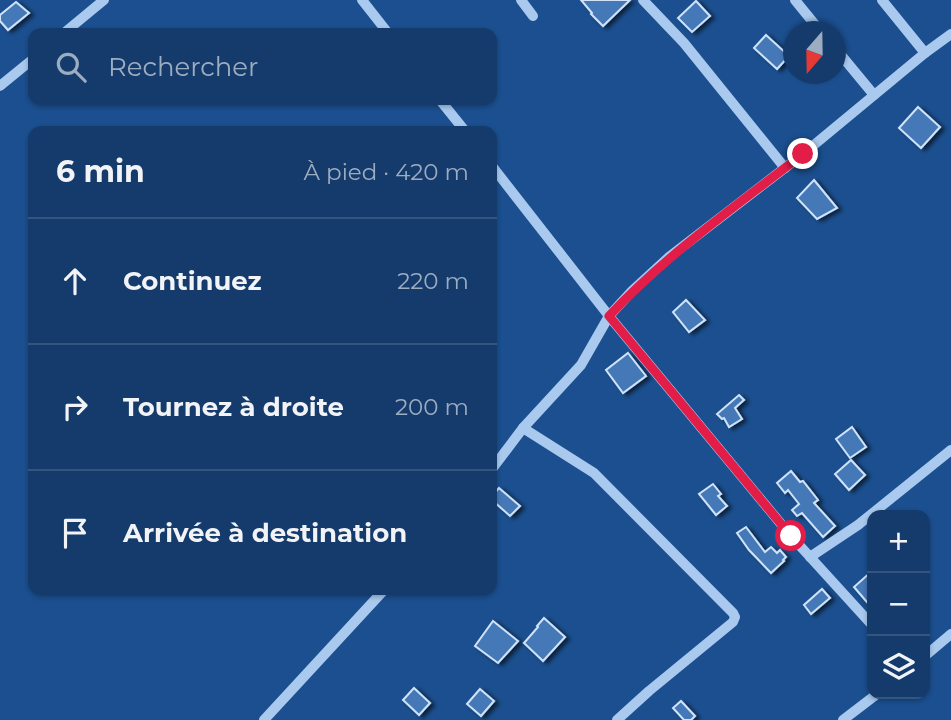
<!DOCTYPE html>
<html lang="fr">
<meta charset="utf-8">
<style>
:root{--surface:#143b6b;--page:#214673;--text:#f1f3f6;--muted:#9dadc1;--line:#33557e}
body{margin:0;font-family:Montserrat,sans-serif;background:var(--page);color:var(--text)}
.controls{position:absolute;right:21px;bottom:21px;display:grid;overflow:hidden;border-radius:14px;box-shadow:0 2px 5px #0004}
.controls button{width:63px;height:63px;display:grid;place-items:center;padding:0;border:0;border-bottom:2px solid var(--line);background:var(--surface);color:var(--text);font:35px sans-serif}
.compass{position:absolute;left:783px;top:21px;width:63px;height:63px;border-radius:50%;background:var(--surface);box-shadow:0 2px 5px #0004;rotate:200deg}
.stop{position:absolute;width:21px;height:21px;margin:-16px;border:5px solid #e11d48;border-radius:50%;background:#fff}
.stop.end{background:#e11d48;border-color:#fff;box-shadow:0 2px 7px #0008}
.list{margin:0;padding:0;list-style:none}
h2{display:flex;justify-content:space-between;align-items:center;height:91px;margin:0;padding:0 28px;font-size:30px}
h2 small{font-size:23px;font-weight:400;color:var(--muted)}
.list li{display:grid;grid-template-columns:46px 1fr auto;gap:21px;align-items:center;box-sizing:border-box;height:126px;padding:0 28px;border-top:2px solid var(--line)}
.list b{display:block;font-size:26px;white-space:nowrap}
.list em{font-size:23px;font-style:normal;color:var(--muted)}
.icon{flex:none;width:38px;height:38px;fill:none;stroke:currentColor;stroke-width:2;stroke-linecap:round;stroke-linejoin:round}
.map{position:relative;flex:none;width:951px;height:720px;overflow:hidden}
.search{position:absolute;background:var(--surface);box-shadow:0 2px 5px #0004;left:28px;top:28px;width:469px;height:77px;display:flex;align-items:center;gap:18px;box-sizing:border-box;padding:0 24px;border-radius:14px;color:var(--muted);font-size:26px}
.panel{position:absolute;background:var(--surface);box-shadow:0 2px 5px #0004;left:28px;top:126px;width:469px;height:469px;border-radius:14px}
.map>svg:first-child{display:block}
</style>
<div class="map">
<svg width="951" height="720" viewBox="0 0 951 720">
<defs>
<filter id="shadow"><feDropShadow dx="4" dy="2" stdDeviation="2" flood-color="#0009"/></filter>
</defs>
<rect width="100%" height="100%" fill="#1b4f8f"/>
<g fill="#4478b7" stroke="#cfe3fa" stroke-width="2" filter="url(#shadow)">
<polygon points="581,0 630,0 603,26 591,14 592,13"/>
<polygon points="696,1 710,16 692,32 678,18"/>
<polygon points="16,2 29,13 8,30 0,21 0,15"/>
<polygon points="766,35 789,56 777,69 754,48"/>
<polygon points="918,107 940,127 921,148 899,128"/>
<polygon points="814,180 837,208 817,219 797,198"/>
<polygon points="686,300 705,320 689,332 673,312"/>
<polygon points="628,353 646,376 623,393 606,370"/>
<polygon points="739,395 744,400 735,408 742,419 729,427 724,418 722,419 717,414"/>
<polygon points="852,427 866,447 850,458 836,439"/>
<polygon points="851,460 865,475 849,490 835,474"/>
<polygon points="791,471 800,482 803,481 818,500 814,503 835,526 823,537 802,513 797,516 792,510 799,504 788,490 785,493 777,483"/>
<polygon points="713,484 721,494 718,496 727,506 716,515 699,494"/>
<polygon points="499,488 520,506 510,516 492,500 492,496"/>
<polygon points="746,527 765,552 771,547 777,553 780,550 786,557 783,560 784,561 771,573 749,550 737,533"/>
<polygon points="872,571 872,608 854,587"/>
<polygon points="822,589 830,598 811,614 804,605"/>
<polygon points="544,618 565,637 543,661 524,643 538,627 537,626"/>
<polygon points="493,621 518,641 498,663 475,646"/>
<polygon points="414,688 430,703 419,715 403,700"/>
<polygon points="480,689 494,701 481,716 467,704"/>
<polygon points="681,701 695,716 691,720 684,720 673,708"/>
</g>
<g fill="none" stroke-linecap="round" stroke-linejoin="round">
<g stroke="#a9c9ee" stroke-width="10">
<polyline points="362,0 388,33"/>
<polyline points="521,0 533,16"/>
<polyline points="643,0 684,43 785,168"/>
<polyline points="795,0 821,32"/>
<polyline points="882,0 925,53"/>
<polyline points="64,33 104,0"/>
<polyline points="836,49 874,95"/>
<polyline points="0,86 33,59"/>
<polyline points="440,100 465,131"/>
<polyline points="492,166 609,316 791,536 872,625"/>
<polyline points="523,428 594,473 733,613 735,617 733,622 649,691 617,720"/>
<polyline points="492,469 523,428 581,365 609,316 632,291 669,257 803,154 925,53 951,34"/>
<polyline points="810,557 858,525 951,450"/>
<polyline points="925,656 951,634"/>
<polyline points="264,720 384,590"/>
<polyline points="843,720 877,694"/>
</g>
</g>
<g fill="none" stroke-linecap="round" stroke-linejoin="round">
<path stroke="#e11d48" stroke-width="9" d="M791,536L609,316C667,254 736,206 803,154"/>
</g>
</svg>
<div class="controls">
<button>+</button>
<button>−</button>
<button><svg class="icon" aria-label="layers" viewBox="0 0 24 24"><path d="M12 4l9 5-9 5-9-5zM3 14l9 5 9-5"/></svg></button>
</div>
<svg class="compass" viewBox="-18 -18 36 36"><path d="M0-13l5 13h-10z" fill="#e53935"/><path d="M0 13l5-13h-10z" fill="#9dadc1"/></svg>
<div class="stop" style="left:791px;top:536px"></div>
<div class="stop end" style="left:803px;top:154px"></div>
<div class="search"><svg class="icon" aria-label="search" viewBox="0 0 24 24"><circle cx="10" cy="10" r="6"/><path d="M15 15l6 6"/></svg>Rechercher</div>
<section class="panel">
<h2>6 min<small>À pied · 420 m</small></h2>
<ul class="list">
<li><svg class="icon" aria-label="ahead" viewBox="0 0 24 24"><path d="M12 20V5M6 11l6-6 6 6"/></svg><div><b>Continuez</b></div><em>220 m</em></li>
<li><svg class="icon" aria-label="right" viewBox="0 0 24 24"><path d="M7 20v-9h11M14 6l5 5-5 5"/></svg><div><b>Tournez à droite</b></div><em>200 m</em></li>
<li><svg class="icon" aria-label="arrive" viewBox="0 0 24 24"><path d="M6 21V4h12l-3 4 3 4H6"/></svg><div><b>Arrivée à destination</b></div></li>
</ul>
</section>
</div>
